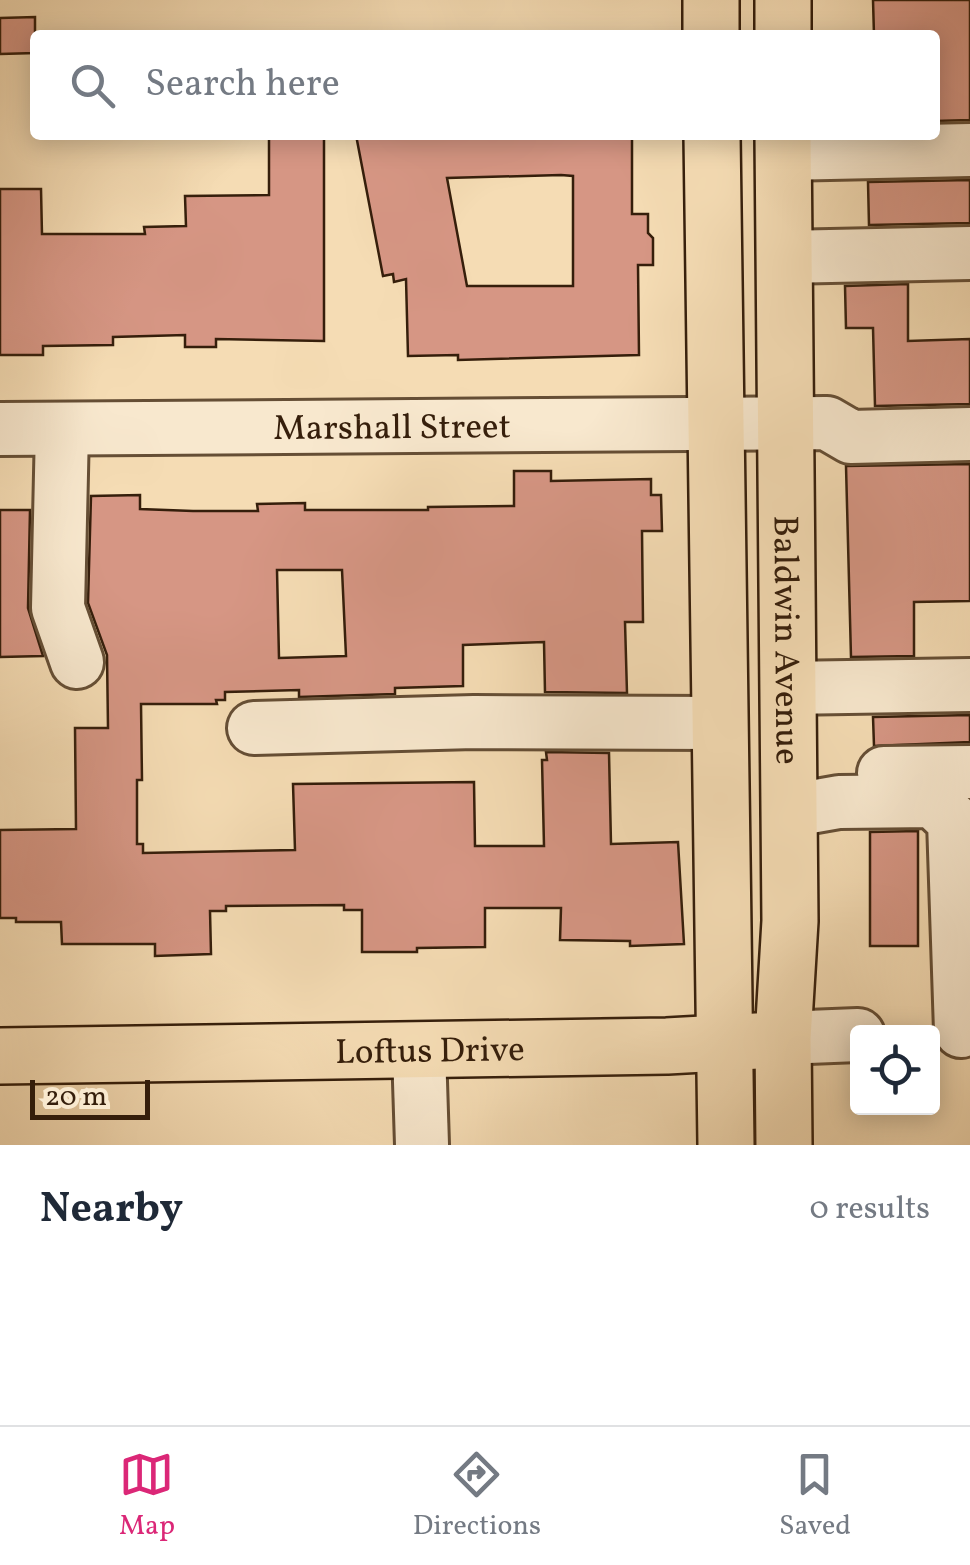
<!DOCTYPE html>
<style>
:root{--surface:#fff;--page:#f6f6f7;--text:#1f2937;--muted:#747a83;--line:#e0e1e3;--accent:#db2777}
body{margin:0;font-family:Vollkorn,serif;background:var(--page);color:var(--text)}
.controls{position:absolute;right:30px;bottom:30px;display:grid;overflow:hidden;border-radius:10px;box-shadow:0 5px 25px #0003}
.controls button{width:90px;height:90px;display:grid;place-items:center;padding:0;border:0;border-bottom:2px solid var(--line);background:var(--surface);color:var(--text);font:50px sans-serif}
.scale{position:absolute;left:30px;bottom:25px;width:120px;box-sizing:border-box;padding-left:10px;border:5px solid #351e0b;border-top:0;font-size:28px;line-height:35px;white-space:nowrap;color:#351e0b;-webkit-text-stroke:8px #f8e8ce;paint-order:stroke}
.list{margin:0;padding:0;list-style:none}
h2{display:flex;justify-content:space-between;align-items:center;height:130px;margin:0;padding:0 40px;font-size:42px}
h2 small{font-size:32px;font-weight:400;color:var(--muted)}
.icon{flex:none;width:55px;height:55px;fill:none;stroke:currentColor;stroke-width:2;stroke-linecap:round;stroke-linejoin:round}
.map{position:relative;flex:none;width:970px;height:1145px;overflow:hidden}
.search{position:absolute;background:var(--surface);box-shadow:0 5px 25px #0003;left:30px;right:30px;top:30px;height:110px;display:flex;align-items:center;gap:25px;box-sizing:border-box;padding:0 35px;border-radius:10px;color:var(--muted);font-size:38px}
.sheet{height:280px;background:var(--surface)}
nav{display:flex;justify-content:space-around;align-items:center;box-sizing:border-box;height:140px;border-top:2px solid var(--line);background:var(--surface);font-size:28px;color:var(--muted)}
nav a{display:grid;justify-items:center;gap:5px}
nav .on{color:var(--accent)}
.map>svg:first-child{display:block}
</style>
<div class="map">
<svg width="970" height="1145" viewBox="0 0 970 1145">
<rect width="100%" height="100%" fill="#f5dcb4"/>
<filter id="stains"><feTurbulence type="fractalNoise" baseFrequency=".002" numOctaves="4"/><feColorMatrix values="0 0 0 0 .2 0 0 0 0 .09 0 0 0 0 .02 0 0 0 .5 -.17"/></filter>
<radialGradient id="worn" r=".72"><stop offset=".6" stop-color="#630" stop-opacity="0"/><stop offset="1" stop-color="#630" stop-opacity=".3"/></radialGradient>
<g fill="#d69684" stroke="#351e0b" stroke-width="2.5" fill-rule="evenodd">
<polygon points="873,0 970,0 970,120 935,121 935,35 874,35"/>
<polygon points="35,17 35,53 0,54 0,18"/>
<polygon points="269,135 324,135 324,341 216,339 216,347 185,347 185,335 113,337 113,345 43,346 43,355 0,355 0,189 41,189 42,234 145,234 144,227 186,226 185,196 269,195"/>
<path d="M356,135H623V138H632V214H648V233L653,238V265H638L639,355L458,360V355L408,356L406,279L394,282L393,274L383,276ZM561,175L573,176V286H467L447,178Z"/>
<polygon points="970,180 970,223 869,225 868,182"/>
<polygon points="908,284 908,341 970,339 970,404 875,406 873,328 846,328 845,286"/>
<polygon points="970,464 970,601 914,602 914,656 851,657 846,466"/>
<path d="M514,471H551V481L651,479V495H661L662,531H642L643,622H625L627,693L545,692L544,642L463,645V686L395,688V694L299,697V690L225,692V700H216L217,704H141L142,780H137V844H143V853L295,850L293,784L474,782L475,846H544L542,760H547L546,752L609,753L611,844L678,842L684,944L630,946V941L560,940L561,908H485V947L417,948V952H362V910H344V905L226,906V911H210L211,954L155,956V944H62L61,922H16V918H0V830L76,829L75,728H108L107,655L88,603L91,496L140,495V509L193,511H258L257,504L305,503V510H428V507L514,506ZM277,570H342L346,656L279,658Z"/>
<polygon points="0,510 30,510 28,608 43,656 0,657"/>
<polygon points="970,715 970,742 874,746 873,717"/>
<polygon points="918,831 918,946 870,946 870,832"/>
</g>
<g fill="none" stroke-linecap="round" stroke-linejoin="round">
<g stroke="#654e35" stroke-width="58">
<g id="minor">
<polyline points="783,154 970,150"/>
<polyline points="784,257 970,253"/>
<path id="s1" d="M0,429L827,423L851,437L970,434"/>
<polyline points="62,429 58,608 77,662"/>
<polyline points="787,688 970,685"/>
<polyline points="254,728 474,722 718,723"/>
<polyline points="884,773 970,772"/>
<polyline points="788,811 839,802 933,801 954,821 961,1031"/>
<polyline points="783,1038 858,1035"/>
<polyline points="419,1050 422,1145"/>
</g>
</g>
<g stroke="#351e0b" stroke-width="60">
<g id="major">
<polyline points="711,0 711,35"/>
<polyline points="783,0 783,35"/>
<polyline points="712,135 726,1145"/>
<path id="s2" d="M783,135L790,921L783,1038L784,1145"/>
<path id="s3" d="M0,1056L667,1046L757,1041"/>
</g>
</g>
<use href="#minor" stroke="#f8e8ce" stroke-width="52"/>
<use href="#major" stroke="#f5dcb4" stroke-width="55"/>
</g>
<g text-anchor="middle" stroke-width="9" stroke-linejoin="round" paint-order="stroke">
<g font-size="35" fill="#351e0b" stroke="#f8e8ce">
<text dy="12" stroke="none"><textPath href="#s1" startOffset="392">Marshall Street</textPath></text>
<text dy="12" stroke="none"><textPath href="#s2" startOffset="505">Baldwin Avenue</textPath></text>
<text dy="12" stroke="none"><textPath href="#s3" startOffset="430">Loftus Drive</textPath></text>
</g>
</g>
<rect width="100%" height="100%" filter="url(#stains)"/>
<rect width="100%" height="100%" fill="url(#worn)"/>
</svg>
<div class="controls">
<button><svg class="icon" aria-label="locate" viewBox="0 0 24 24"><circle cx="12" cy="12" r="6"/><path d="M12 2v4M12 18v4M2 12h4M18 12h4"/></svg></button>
</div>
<div class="scale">20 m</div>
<div class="search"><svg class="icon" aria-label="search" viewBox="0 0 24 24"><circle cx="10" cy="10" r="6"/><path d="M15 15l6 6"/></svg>Search here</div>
</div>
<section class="sheet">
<h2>Nearby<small>0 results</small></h2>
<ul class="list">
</ul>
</section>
<nav>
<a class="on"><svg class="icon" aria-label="map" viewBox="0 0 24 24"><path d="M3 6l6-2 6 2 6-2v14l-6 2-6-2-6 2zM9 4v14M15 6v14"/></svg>Map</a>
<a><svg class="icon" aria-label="directions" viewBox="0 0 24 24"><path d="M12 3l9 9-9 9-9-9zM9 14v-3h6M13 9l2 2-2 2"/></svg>Directions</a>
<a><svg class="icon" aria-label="saved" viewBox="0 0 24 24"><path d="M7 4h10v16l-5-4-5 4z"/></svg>Saved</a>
</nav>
